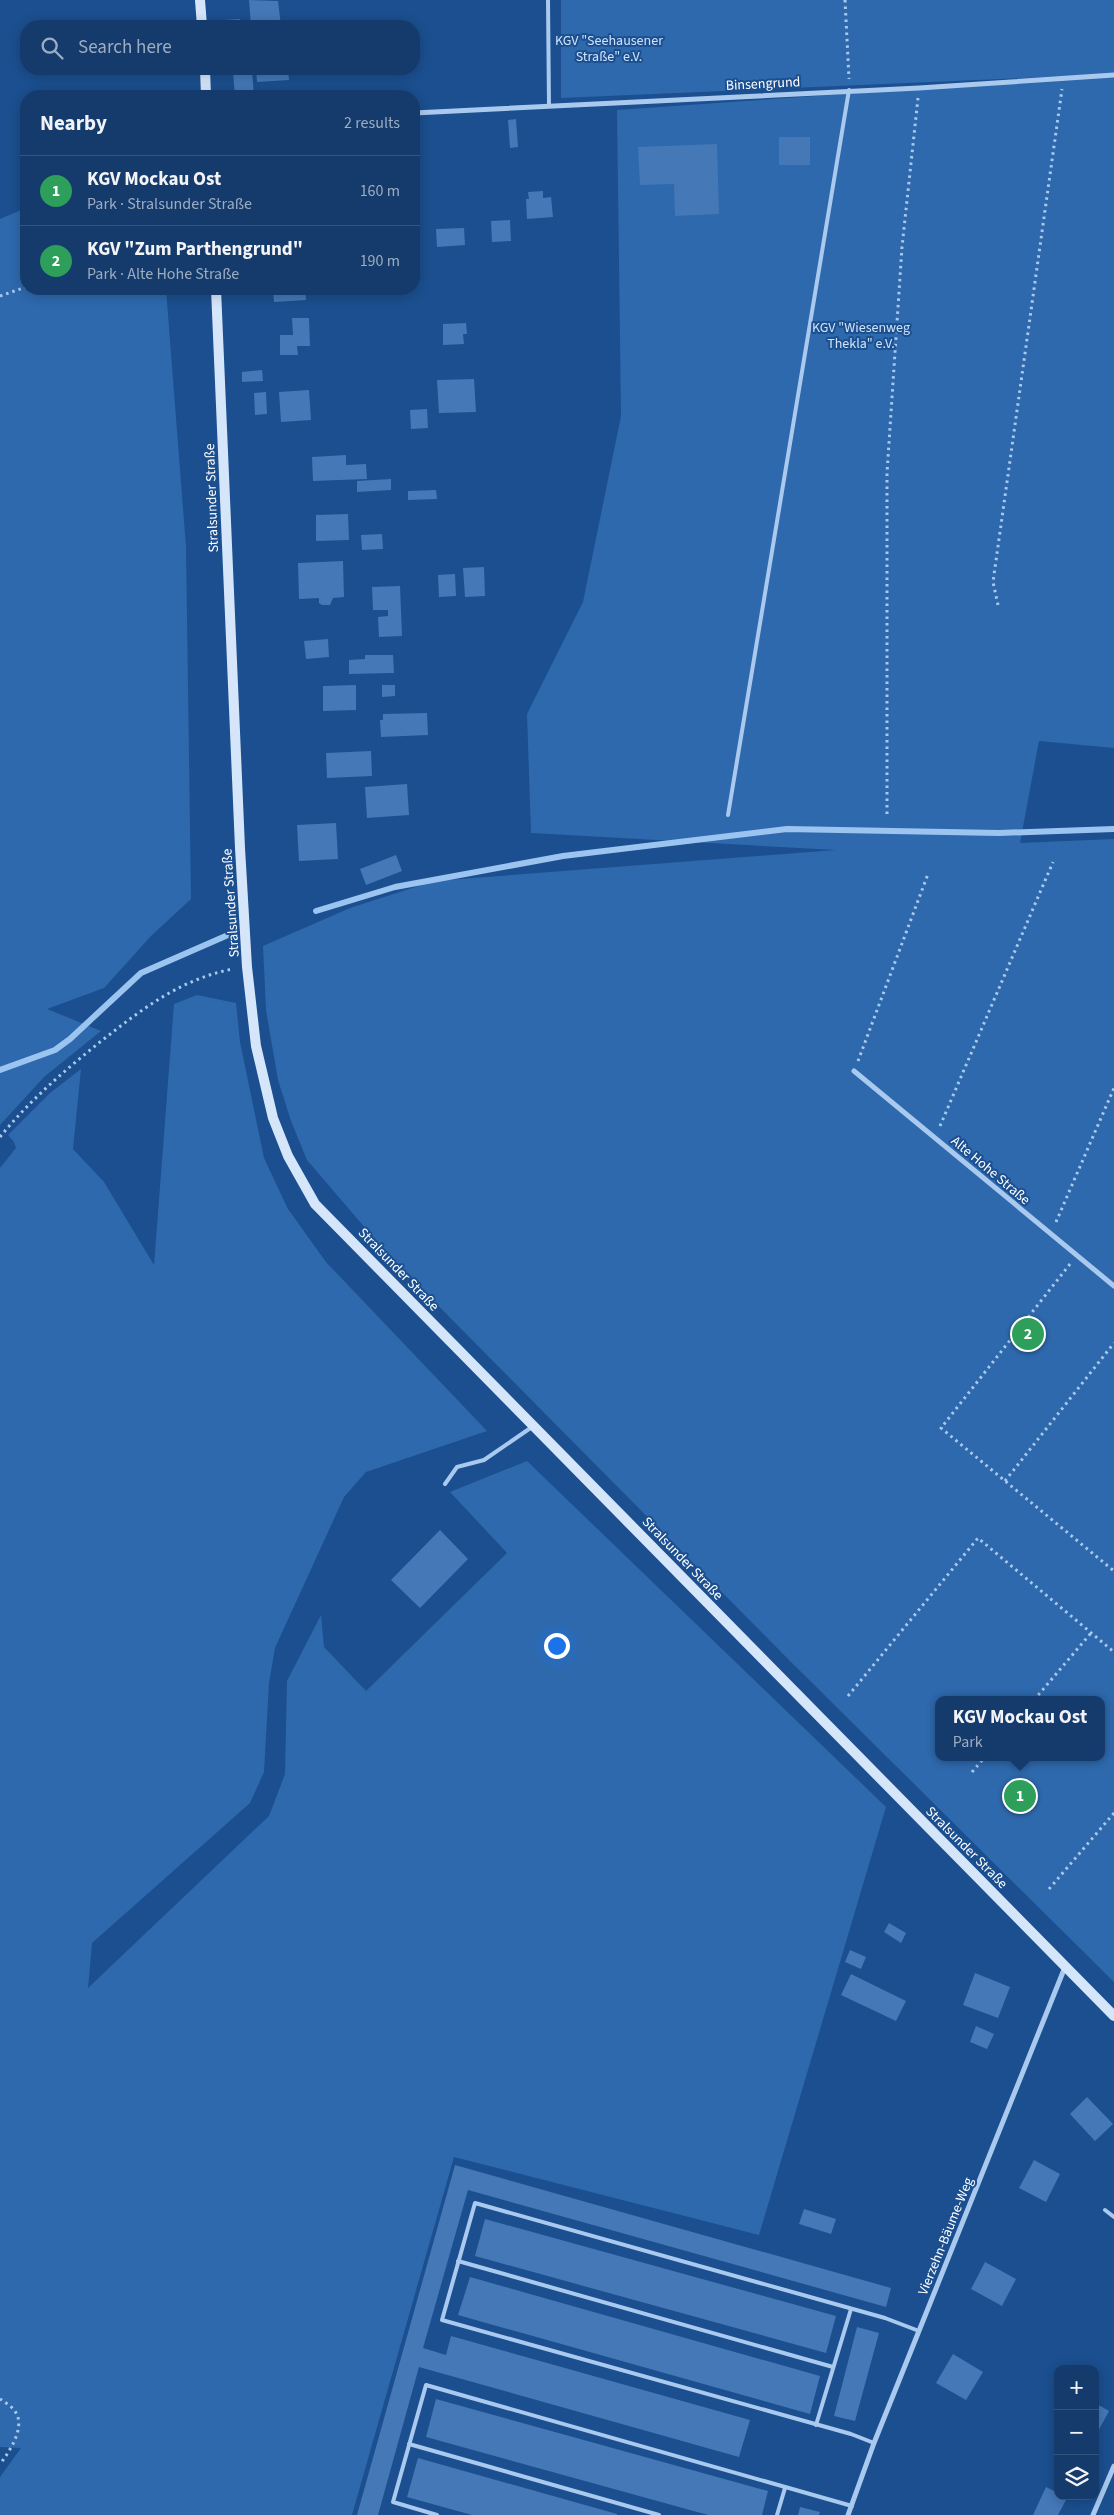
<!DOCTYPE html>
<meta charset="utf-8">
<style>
:root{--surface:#143b6b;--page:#1d4271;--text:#f1f3f6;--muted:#9dadc1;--line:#33557e;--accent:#ffd166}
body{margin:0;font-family:"Source Sans 3",sans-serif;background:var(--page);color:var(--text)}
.controls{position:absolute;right:15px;bottom:15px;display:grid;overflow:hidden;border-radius:10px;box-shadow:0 2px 12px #0003}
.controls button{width:45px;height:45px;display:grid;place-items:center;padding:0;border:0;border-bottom:1px solid var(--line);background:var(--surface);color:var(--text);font:25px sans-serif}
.you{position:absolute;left:556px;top:1645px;width:18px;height:18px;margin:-12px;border:4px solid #fff;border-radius:50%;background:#1a73e8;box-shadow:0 0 0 8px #1a73e833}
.badge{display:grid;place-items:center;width:32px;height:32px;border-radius:50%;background:var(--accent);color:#fff;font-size:16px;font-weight:700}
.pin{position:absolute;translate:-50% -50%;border:2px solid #fff;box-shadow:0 1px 5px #0006}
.popup{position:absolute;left:935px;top:1696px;width:170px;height:65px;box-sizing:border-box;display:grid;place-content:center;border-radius:10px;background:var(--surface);filter:drop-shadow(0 1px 4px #0005);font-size:16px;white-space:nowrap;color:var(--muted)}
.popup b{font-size:19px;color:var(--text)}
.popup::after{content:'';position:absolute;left:50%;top:100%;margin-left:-10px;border:10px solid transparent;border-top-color:var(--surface)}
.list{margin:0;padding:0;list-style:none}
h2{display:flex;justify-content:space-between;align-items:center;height:65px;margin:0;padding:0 20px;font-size:21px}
h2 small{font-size:16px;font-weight:400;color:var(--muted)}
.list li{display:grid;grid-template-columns:32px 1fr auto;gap:15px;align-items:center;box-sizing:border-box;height:70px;padding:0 20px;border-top:1px solid var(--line)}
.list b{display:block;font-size:19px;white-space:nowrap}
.list p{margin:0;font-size:16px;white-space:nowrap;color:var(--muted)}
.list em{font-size:16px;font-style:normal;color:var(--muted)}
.icon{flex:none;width:28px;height:28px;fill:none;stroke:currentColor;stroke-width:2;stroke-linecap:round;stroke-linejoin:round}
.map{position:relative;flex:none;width:1114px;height:2515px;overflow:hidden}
.search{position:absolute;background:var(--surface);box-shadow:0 2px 12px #0003;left:20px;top:20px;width:400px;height:55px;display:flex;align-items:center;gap:12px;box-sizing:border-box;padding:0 18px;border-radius:20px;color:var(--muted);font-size:19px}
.panel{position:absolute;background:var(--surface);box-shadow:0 2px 12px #0003;left:20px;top:90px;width:400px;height:205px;border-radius:20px}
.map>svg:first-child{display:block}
</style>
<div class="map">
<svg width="1114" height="2515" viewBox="0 0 1114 2515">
<rect width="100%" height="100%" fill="#1b4f8f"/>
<g fill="#2e69ad" fill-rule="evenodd">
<polygon points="561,0 1114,0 1114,74 561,98"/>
<path d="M1114,75V748L1039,741L1020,843L1114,839V1982L790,1661L390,1257L307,1160L291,1121L278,1080L266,1010L263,946L350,908L434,881L836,850L531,833L527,714L583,602L621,416L617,110ZM939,1700H1101V1757H939Z"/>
<polygon points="26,208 26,289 166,289 186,547 191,899 151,936 104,988 47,1009 101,1031 44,1077 0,1125 0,219"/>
<polygon points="197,995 236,1003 240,1042 264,1158 288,1209 326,1262 487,1431 366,1472 344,1497 275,1648 269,1683 264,1772 250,1803 92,1943 88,1988 269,1816 285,1774 287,1681 321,1615 324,1647 366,1691 507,1553 450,1492 527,1461 886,1807 759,2235 454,2157 352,2515 0,2515 0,2477 21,2448 0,2447 0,1168 16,1148 14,1142 8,1135 50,1093 81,1069 73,1149 104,1182 154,1265 174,1004"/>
</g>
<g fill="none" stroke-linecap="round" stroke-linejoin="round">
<g stroke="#9cc4f0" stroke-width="6">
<polyline points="316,911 395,887 563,856 787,829 999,833 1114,829"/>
<polyline points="0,1070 55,1050 70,1039 141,973 228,935"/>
</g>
</g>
<g fill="#4478b7">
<polygon points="249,0 278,1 281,26 251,26"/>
<polygon points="240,19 240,26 225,26 224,20"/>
<polygon points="364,20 377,20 378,26 364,26"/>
<polygon points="256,69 288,69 289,80 257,82"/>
<polygon points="252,71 254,96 235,96 233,72"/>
<polygon points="516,119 518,147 510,148 508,120"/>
<rect x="779" y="137" width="31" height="28"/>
<polygon points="717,144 719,214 675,216 674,184 640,185 638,147"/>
<polygon points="543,191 543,198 551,197 553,217 527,219 526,199 529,199 528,192"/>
<polygon points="510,220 511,241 492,242 491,221"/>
<polygon points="464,228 465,245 437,247 436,229"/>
<polygon points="273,289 305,289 306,300 274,302"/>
<polygon points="292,318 309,318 310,346 297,346 298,355 280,355 280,335 293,335"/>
<polygon points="466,323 467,334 463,334 464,344 443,345 443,324"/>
<polygon points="262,370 263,381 242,382 242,372"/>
<polygon points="474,379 476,412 439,413 437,380"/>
<polygon points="309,390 311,420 281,422 279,392"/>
<polygon points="266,392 267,414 255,415 254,393"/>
<polygon points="427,409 428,428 411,429 410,410"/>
<polygon points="346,455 346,465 366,464 367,479 313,481 312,457"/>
<polygon points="391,479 391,490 357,492 357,481"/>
<polygon points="436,490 437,499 408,500 408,491"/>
<polygon points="348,514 349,540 316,541 316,515"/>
<polygon points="382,534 383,549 362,550 361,535"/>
<polygon points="343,561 344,597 333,598 330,605 322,605 319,603 319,598 299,599 298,563"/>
<polygon points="484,567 485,596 465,597 463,568"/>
<polygon points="455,574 456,596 439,597 438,575"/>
<polygon points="400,586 402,636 379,637 378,617 388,616 388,610 373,610 372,587"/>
<polygon points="328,639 329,657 306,659 304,641"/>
<polygon points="365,655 393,655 394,673 349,674 349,660 365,659"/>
<polygon points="356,685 356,710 323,711 323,686"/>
<polygon points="382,685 395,685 395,696 382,697"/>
<polygon points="427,713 428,735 381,737 380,720 383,720 383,714"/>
<polygon points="371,751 372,776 327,778 326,753"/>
<polygon points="407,784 409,815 367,818 365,787"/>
<polygon points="336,823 338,859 299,861 297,825"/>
<polygon points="396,855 402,871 366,885 360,869"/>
<polygon points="440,1530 468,1559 420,1608 391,1580"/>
<polygon points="889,1923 906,1933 901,1943 884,1932"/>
<polygon points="850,1950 866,1957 861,1969 845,1962"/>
<polygon points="975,1973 1010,1987 998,2018 963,2005"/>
<polygon points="851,1974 906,2001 896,2021 841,1995"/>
<polygon points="976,2026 994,2034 987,2049 970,2042"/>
<polygon points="1087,2097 1113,2124 1095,2141 1070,2114"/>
<polygon points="1034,2160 1060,2174 1046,2202 1019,2188"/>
<polygon points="455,2165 891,2288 886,2307 468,2190 423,2348 446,2355 451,2336 750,2420 739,2457 419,2367 378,2515 357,2515"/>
<polygon points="804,2209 836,2219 831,2234 799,2224"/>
<polygon points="485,2219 836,2316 826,2353 475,2256"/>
<polygon points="985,2262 1016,2279 1002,2306 971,2289"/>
<polygon points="470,2277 820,2376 810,2414 458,2315"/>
<polygon points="857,2327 879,2333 855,2421 834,2416"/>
<polygon points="953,2354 983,2372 966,2400 936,2383"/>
<polygon points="436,2399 768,2491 762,2515 708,2515 426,2437"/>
<polygon points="1095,2403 1109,2411 1095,2437"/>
<polygon points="418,2458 617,2514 617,2515 472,2515 407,2497"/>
<polygon points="1046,2487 1058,2493 1058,2496 1067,2498 1058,2515 1033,2515"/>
<polygon points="800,2507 820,2512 819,2515 798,2515"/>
</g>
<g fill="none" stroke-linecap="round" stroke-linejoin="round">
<g stroke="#a9c9ee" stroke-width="3" stroke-dasharray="2.5 4" stroke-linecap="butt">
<polyline points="845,0 849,79"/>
<polyline points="0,296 26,287"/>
<polyline points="998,605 993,582 1062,89"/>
<polyline points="887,814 887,473 902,247 918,98"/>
<polyline points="858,1061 928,874"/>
<polyline points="940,1126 1053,862"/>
<path d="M0,1137C29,1101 64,1071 100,1042C141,1010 180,979 233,969"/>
<polyline points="1056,1222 1114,1088"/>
<polyline points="1070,1264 941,1428 1114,1571"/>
<polyline points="1005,1481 1114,1343"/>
<polyline points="848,1696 978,1538 1114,1652"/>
<polyline points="1034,1700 1091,1633"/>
<polyline points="972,1772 985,1757"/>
<polyline points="1049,1889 1114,1813"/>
<path d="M0,2399C4,2402 10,2405 13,2409C28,2424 10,2451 0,2464"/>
</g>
<g stroke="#a9c9ee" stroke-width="4">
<polyline points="548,0 549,106"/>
<polyline points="728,815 849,90"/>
<polyline points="445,1484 457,1467 484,1460 532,1427"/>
<polyline points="1105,2210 1114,2217"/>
<polyline points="458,2261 833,2367"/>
<polyline points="816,2425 851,2309"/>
<polyline points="874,2443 851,2434 442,2320 475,2203 885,2318 919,2331"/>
<polyline points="409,2444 659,2515"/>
<polyline points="437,2515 393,2502 426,2385 852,2506"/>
<polyline points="777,2515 785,2488"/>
</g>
<g stroke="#a9c9ee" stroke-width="5">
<polyline points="414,113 919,88 1114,75"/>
<polyline points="854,1071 1114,1286"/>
<polyline points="848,2515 874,2443 1065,1967"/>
<polyline points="1093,2515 1114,2466"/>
</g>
<g stroke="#d6e6fa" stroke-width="10">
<polyline points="200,0 202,26"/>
<polyline points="205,69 206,96"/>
<polyline points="216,289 240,848 247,967 256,1046 273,1118 288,1156 315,1204 1114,2016"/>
</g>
</g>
<g text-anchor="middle" stroke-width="4" stroke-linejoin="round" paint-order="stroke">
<g font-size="14" fill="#cfe3fa" stroke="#1b4f8f">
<text x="609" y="45">KGV "Seehausener<tspan x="609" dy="16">Straße" e.V.</tspan></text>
<text x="861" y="332">KGV "Wiesenweg<tspan x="861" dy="16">Thekla" e.V.</tspan></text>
</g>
<g font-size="14" fill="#fff" stroke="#1b4f8f">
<text transform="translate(763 83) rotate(-3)" y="5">Binsengrund</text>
<text transform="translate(211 498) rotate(-92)" y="5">Stralsunder Straße</text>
<text transform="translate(230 903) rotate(-94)" y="5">Stralsunder Straße</text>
<text transform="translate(991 1170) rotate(40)" y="5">Alte Hohe Straße</text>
<text transform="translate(399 1269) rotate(46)" y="5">Stralsunder Straße</text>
<text transform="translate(683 1558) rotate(46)" y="5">Stralsunder Straße</text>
<text transform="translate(967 1847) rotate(45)" y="5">Stralsunder Straße</text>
<text transform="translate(945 2236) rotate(-68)" y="5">Vierzehn-Bäume-Weg</text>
</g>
</g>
</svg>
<div class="controls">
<button>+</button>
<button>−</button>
<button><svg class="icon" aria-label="layers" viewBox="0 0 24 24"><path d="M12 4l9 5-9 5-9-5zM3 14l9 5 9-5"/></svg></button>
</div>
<div class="you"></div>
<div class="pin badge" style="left:1020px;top:1796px;background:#2e9e5b">1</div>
<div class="popup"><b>KGV Mockau Ost</b>Park</div>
<div class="pin badge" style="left:1028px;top:1334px;background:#2e9e5b">2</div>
<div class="search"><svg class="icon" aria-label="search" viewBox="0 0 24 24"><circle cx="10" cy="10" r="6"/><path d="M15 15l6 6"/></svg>Search here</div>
<section class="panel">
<h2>Nearby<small>2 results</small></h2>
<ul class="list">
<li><span class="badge" style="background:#2e9e5b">1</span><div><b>KGV Mockau Ost</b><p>Park · Stralsunder Straße</p></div><em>160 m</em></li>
<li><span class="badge" style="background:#2e9e5b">2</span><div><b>KGV &quot;Zum Parthengrund&quot;</b><p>Park · Alte Hohe Straße</p></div><em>190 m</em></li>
</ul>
</section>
</div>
